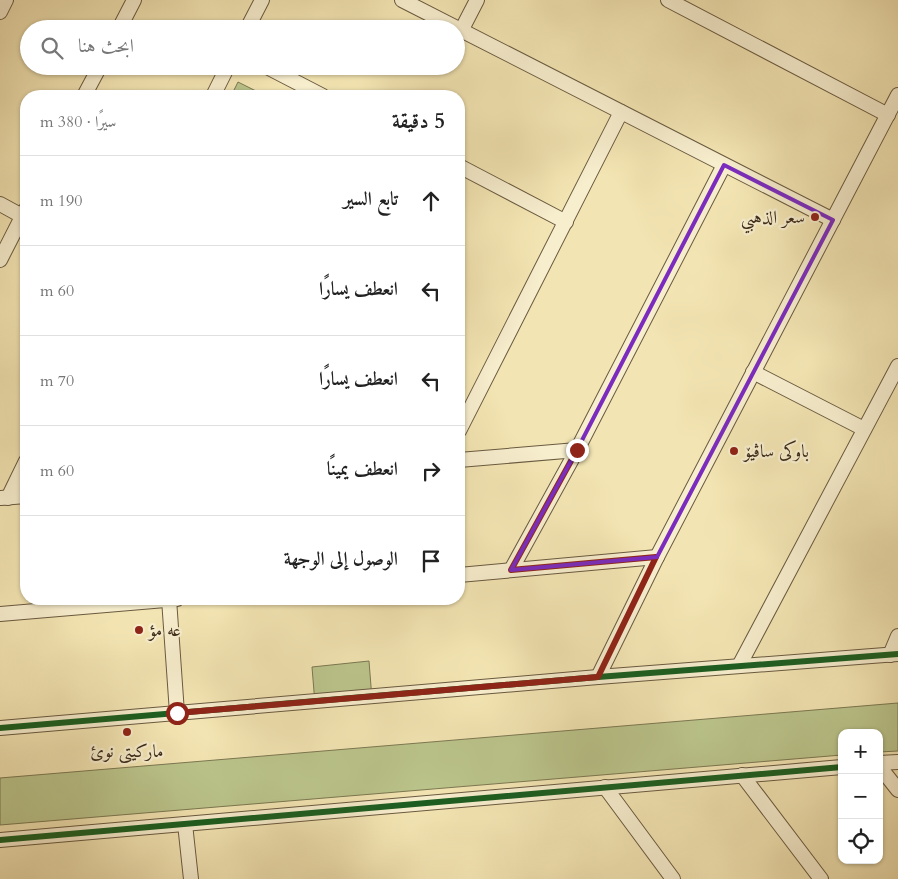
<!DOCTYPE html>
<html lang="ar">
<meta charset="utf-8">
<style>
:root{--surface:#fff;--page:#f2f2f2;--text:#222;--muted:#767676;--line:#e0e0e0}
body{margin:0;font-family:Cardo,Amiri,serif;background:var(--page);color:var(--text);direction:rtl}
.controls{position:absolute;right:15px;bottom:15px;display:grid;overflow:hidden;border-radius:10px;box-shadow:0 1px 4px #0004}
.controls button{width:45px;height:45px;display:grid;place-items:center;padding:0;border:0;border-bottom:1px solid var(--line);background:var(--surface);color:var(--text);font:25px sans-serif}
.stop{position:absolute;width:15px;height:15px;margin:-11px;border:4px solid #8f2418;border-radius:50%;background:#fff}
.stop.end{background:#8f2418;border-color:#fff;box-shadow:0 1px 5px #0008}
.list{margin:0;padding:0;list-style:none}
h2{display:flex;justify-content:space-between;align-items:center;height:65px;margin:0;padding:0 20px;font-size:21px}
h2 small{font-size:16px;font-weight:400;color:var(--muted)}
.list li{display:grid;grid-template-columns:32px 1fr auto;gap:15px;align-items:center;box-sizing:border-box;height:90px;padding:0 20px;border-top:1px solid var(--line)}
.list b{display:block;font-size:19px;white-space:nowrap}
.list em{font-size:16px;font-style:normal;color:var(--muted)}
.icon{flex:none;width:28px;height:28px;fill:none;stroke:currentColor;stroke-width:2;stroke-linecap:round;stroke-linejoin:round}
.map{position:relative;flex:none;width:898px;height:879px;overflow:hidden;direction:ltr}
.search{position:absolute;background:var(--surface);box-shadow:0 1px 4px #0004;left:20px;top:20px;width:445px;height:55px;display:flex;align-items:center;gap:12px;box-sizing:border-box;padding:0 18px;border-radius:28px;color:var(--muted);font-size:19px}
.panel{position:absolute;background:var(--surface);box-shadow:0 1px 4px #0004;left:20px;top:90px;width:445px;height:515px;border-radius:20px;direction:rtl}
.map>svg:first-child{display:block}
</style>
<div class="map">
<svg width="898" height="879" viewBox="0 0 898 879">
<rect width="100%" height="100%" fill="#f3e5b3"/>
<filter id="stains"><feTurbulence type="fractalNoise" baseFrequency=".004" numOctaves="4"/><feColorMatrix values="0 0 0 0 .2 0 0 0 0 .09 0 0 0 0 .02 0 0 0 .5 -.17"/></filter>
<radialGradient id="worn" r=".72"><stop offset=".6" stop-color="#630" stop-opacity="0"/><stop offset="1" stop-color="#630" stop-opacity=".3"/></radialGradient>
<g fill="#bbc58c" stroke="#7c7852">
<polygon points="238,82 266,96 231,96"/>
<polygon points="369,661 372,699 315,704 312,667"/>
<polygon points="898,703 898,751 879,752 879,733 842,733 842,755 0,825 0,778"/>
</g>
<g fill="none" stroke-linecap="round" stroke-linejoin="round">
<g stroke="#6a5a40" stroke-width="16">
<g id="street">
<polyline points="402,0 833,220"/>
<polyline points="668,0 888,115"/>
<polyline points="0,12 6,0"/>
<polyline points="119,29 134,0"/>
<polyline points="247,29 262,0"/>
<polyline points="461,31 477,0"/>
<polyline points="265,66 323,96"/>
<polyline points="84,96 100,66"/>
<polyline points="213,96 228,66"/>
<polyline points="459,166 566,222"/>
<polyline points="0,204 22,216"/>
<polyline points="0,260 26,209"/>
<polyline points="753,372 864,429"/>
<polyline points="459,431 621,112"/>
<polyline points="459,460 577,450"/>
<polyline points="1,498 26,496"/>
<polyline points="8,498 26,461"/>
<polyline points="511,570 577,450 724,165"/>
<polyline points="459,575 657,557"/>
<polyline points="169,599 177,713"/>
<polyline points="0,614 177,599"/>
<polyline points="890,655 898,636"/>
<polyline points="739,666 898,366"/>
<polyline points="598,677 657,557 898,95"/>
<polyline points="0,728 598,677 898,654"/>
<polyline points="879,763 898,762"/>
<polyline points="879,766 898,790"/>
<polyline points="742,775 821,879"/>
<polyline points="605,787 673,879"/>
<polyline points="185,824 191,879"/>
<polyline points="0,840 842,767"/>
</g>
</g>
<use href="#street" stroke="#f7eece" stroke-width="14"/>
<g stroke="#f7eece" stroke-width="9">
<g id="cycleway">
<polyline points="0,728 598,677 898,654"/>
<polyline points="0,840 842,767"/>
</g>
</g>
<use href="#cycleway" stroke="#1b5e20" stroke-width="6"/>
</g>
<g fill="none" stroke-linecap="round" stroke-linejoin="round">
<polyline stroke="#8f2418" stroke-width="6" points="177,713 598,677 656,557 511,570 577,450"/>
</g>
<path fill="none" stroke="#7b2cbf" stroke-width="4" stroke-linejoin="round" d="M724,165L833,220L657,557L511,570L577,450Z"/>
<g fill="#8f2418" stroke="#f7eece" stroke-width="2">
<circle cx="815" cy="217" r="5"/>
<circle cx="734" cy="451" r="5"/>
<circle cx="139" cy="630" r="5"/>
<circle cx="127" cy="732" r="5"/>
</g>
<g text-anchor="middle" stroke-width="4.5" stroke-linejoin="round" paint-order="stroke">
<g font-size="18" fill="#3c2b19" stroke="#f7eece" text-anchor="start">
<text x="805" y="223" text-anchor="end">سعر الذهبي</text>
<text x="744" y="457">باوکی ساڤیۆ</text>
<text x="149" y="636">عه مؤ</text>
<text x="127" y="757" text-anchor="middle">مارکیتی نوئ</text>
</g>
</g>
<rect width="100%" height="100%" filter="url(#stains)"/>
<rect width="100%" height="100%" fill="url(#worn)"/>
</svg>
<div class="controls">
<button>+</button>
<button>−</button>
<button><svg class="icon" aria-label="locate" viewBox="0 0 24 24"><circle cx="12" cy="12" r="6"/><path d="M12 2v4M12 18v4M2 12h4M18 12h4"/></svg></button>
</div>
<div class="stop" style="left:177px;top:713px"></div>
<div class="stop end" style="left:577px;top:450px"></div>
<div class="search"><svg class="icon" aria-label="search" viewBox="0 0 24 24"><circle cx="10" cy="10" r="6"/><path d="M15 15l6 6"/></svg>ابحث هنا</div>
<section class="panel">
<h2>5 دقيقة<small>سيرًا · 380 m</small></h2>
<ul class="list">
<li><svg class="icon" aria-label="ahead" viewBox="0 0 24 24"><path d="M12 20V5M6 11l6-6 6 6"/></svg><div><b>تابع السير</b></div><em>190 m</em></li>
<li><svg class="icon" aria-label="left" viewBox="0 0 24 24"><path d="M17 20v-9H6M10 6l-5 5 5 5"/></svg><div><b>انعطف يسارًا</b></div><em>60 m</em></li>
<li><svg class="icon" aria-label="left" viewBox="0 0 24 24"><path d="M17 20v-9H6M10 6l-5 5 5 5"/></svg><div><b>انعطف يسارًا</b></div><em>70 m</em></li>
<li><svg class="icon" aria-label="right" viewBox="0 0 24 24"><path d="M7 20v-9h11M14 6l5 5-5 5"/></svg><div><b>انعطف يمينًا</b></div><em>60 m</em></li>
<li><svg class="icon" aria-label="arrive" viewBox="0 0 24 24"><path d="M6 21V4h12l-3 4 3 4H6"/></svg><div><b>الوصول إلى الوجهة</b></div></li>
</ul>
</section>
</div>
